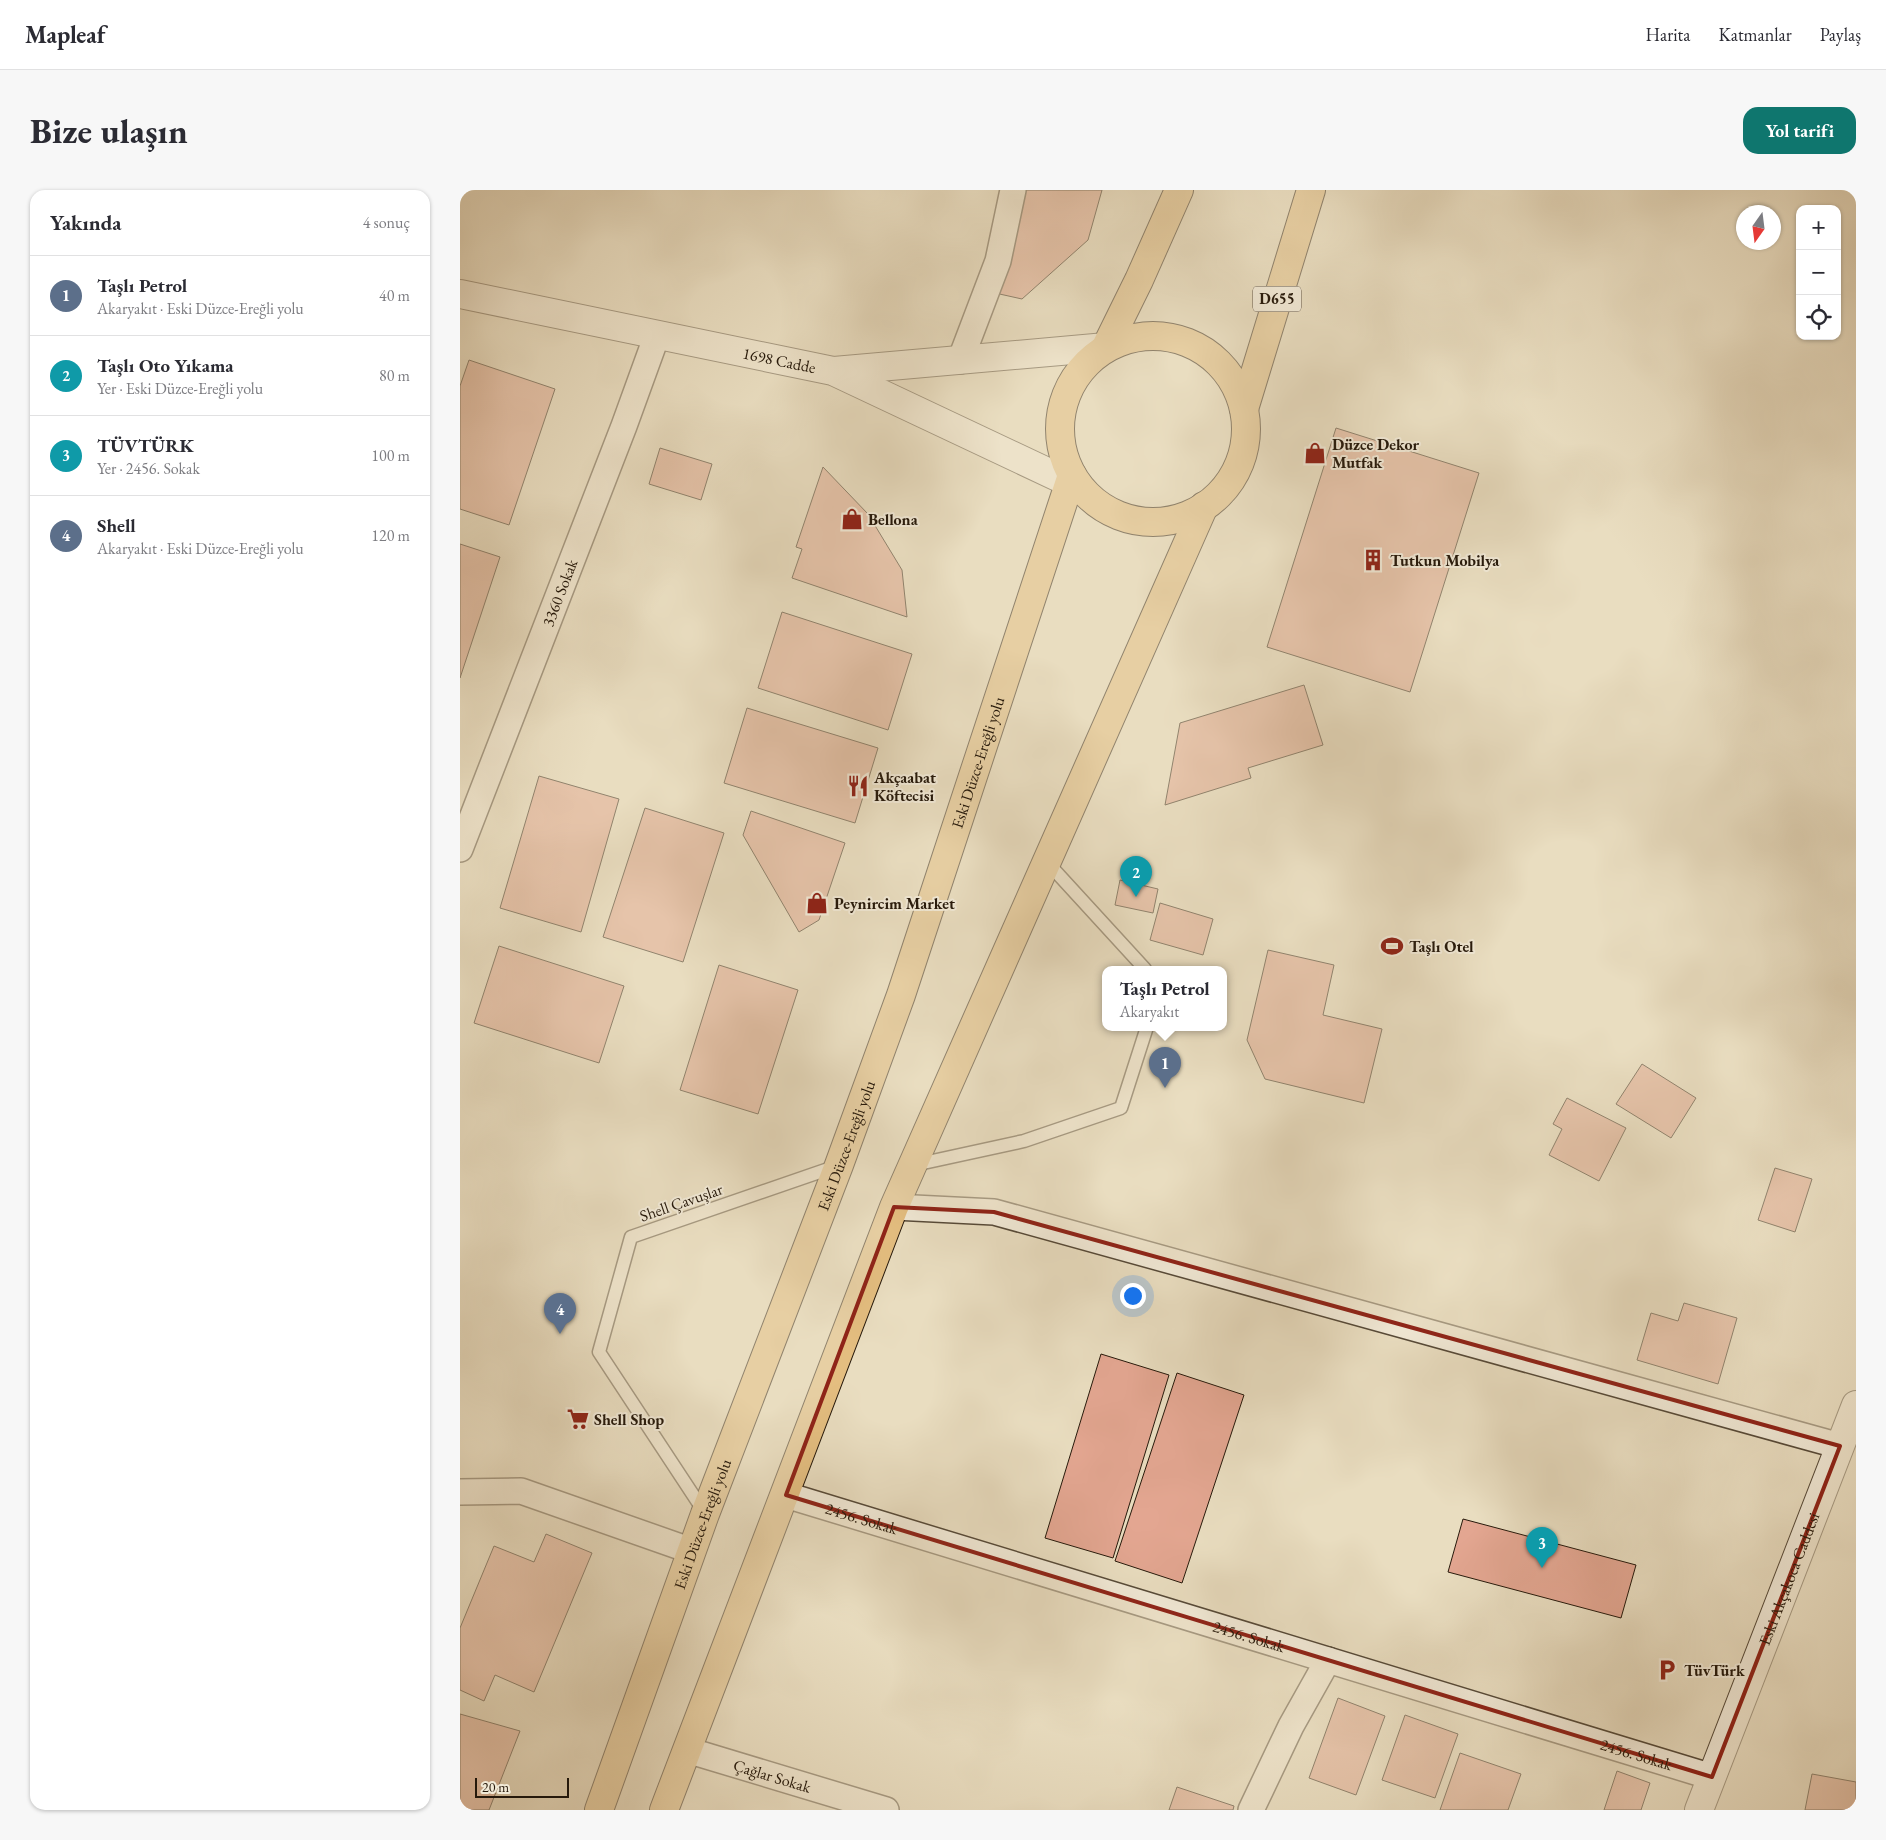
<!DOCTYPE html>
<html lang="tr">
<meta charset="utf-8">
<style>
:root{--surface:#fff;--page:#f7f7f7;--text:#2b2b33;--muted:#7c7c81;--line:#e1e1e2;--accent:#0f766e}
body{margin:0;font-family:"EB Garamond",serif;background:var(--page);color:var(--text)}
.controls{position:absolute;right:15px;top:15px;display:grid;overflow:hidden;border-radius:10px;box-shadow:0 1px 4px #0004}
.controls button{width:45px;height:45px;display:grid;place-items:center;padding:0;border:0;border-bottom:1px solid var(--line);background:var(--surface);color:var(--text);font:25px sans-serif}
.compass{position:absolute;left:1276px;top:15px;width:45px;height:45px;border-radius:50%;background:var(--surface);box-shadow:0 1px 4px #0004;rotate:194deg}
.scale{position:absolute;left:15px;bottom:12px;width:94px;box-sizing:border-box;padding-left:5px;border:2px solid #26190b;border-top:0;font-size:14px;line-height:18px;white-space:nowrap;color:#26190b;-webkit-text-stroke:4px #f1e9d6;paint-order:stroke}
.you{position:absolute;left:672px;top:1105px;width:18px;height:18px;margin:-12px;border:4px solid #fff;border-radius:50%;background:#1a73e8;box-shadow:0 0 0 8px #1a73e833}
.badge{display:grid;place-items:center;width:32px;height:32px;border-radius:50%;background:var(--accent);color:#fff;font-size:16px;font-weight:700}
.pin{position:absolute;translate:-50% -41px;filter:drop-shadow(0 1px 2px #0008)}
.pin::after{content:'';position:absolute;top:26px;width:18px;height:15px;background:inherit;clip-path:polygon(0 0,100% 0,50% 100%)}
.popup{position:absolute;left:642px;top:776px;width:125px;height:65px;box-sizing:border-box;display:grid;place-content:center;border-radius:10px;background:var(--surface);filter:drop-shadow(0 1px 4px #0005);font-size:16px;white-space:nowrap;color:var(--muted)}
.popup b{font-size:19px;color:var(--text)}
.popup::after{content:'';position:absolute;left:50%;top:100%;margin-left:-10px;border:10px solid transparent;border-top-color:var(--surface)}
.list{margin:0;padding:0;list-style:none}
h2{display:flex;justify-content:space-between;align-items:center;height:65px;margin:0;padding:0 20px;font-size:21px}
h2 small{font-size:16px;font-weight:400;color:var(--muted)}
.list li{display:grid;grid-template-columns:32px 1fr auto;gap:15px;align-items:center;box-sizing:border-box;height:80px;padding:0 20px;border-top:1px solid var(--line)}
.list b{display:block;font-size:19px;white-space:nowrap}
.list p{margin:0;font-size:16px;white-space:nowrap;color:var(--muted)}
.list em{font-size:16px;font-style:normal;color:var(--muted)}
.icon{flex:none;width:28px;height:28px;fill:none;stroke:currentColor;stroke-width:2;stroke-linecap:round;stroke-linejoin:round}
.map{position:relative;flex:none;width:1396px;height:1620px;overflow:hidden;border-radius:15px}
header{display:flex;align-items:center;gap:30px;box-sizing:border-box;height:70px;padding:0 25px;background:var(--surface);border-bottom:1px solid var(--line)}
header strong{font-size:24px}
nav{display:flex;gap:28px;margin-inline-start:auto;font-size:18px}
.intro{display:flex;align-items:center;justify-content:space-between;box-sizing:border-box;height:120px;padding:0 30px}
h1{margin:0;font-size:35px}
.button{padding:12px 22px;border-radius:15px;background:var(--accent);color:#fff;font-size:18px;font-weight:700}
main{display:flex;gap:30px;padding:0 30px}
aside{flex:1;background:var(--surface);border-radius:15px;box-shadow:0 1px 4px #0004}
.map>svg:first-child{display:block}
</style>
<header>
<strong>Mapleaf</strong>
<nav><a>Harita</a><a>Katmanlar</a><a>Paylaş</a></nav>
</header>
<div class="intro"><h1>Bize ulaşın</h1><a class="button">Yol tarifi</a></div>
<main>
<aside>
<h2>Yakında<small>4 sonuç</small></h2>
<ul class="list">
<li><span class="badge" style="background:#5c6f8a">1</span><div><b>Taşlı Petrol</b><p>Akaryakıt · Eski Düzce-Ereğli yolu</p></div><em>40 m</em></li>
<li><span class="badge" style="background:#0f9aa8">2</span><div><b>Taşlı Oto Yıkama</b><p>Yer · Eski Düzce-Ereğli yolu</p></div><em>80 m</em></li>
<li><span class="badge" style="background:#0f9aa8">3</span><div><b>TÜVTÜRK</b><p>Yer · 2456. Sokak</p></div><em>100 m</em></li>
<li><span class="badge" style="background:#5c6f8a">4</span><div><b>Shell</b><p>Akaryakıt · Eski Düzce-Ereğli yolu</p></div><em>120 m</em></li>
</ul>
</aside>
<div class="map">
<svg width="1396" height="1620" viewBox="0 0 1396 1620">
<rect width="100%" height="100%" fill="#e9ddc0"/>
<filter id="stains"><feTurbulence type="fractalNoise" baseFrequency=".004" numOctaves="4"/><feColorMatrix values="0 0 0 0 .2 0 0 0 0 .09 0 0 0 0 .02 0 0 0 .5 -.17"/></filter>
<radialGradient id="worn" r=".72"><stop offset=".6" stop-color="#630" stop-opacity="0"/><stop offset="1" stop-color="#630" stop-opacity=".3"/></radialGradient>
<g fill="#e3a691" stroke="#26190b">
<polygon points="560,0 642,0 628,50 562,109 535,103"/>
<polygon points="9,170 95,199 49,335 0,319 0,196"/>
<polygon points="876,238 1019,283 950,502 807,457"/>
<polygon points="200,258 252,274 241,310 189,294"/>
<polygon points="363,277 408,324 442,380 447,427 332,388 342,359 336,357"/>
<polygon points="0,354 40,367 0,488"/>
<polygon points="322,422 452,464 428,540 298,498"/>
<polygon points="844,495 863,555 788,578 791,588 705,615 720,533"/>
<polygon points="287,518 418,558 395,633 264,593"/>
<polygon points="79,586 159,609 121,742 40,718"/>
<polygon points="185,618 264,643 223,772 143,747"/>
<polygon points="291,621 385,653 359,730 339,742 283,645"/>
<polygon points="660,690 698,699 693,723 655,715"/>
<polygon points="700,713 753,729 743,765 690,750"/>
<polygon points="39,756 164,796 139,873 14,833"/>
<polygon points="808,760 874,775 863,825 922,839 904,913 805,889 787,850"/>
<polygon points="259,775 338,800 298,924 220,900"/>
<polygon points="1182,874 1236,908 1211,948 1156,914"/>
<polygon points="1107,908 1166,938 1139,991 1089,965 1102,939 1093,934"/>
<polygon points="1315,978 1352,989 1335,1042 1298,1030"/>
<polygon points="1224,1113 1277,1128 1258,1194 1177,1170 1191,1123 1218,1131"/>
<polygon points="641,1164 709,1185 653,1368 585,1348"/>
<polygon points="717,1183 784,1205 722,1393 655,1371"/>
<polygon points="1003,1329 1176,1375 1161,1428 988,1382"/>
<polygon points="86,1344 132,1363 74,1502 35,1485 24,1511 0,1500 0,1438 34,1356 74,1372"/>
<polygon points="878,1508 925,1526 896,1605 849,1588"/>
<polygon points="0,1524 60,1541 29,1620 0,1620"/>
<polygon points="945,1525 998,1544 975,1608 922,1590"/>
<polygon points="1000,1563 1061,1584 1048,1620 980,1620"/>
<polygon points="1157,1581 1190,1593 1181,1620 1144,1620"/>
<polygon points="1352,1584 1396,1592 1396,1620 1345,1620"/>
<polygon points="717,1597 774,1616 773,1620 709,1620"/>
</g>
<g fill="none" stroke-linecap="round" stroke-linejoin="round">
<g stroke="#574a38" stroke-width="15">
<g id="service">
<polyline points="587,672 685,779"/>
<polyline points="454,975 564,951 661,918 687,837"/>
<polyline points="245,1323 139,1162 171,1047 377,976"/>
</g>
</g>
<g stroke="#574a38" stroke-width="28">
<g id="minor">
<polyline points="500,171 538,71 553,0"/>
<path id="s1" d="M0,659L164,236L197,145"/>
<polyline points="434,1017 534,1022 1380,1256"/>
<polyline points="0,1302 61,1301 232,1361"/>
<path id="s2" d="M326,1305L1252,1587"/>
<path id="s3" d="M227,1560L426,1620"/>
<polyline points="791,1620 831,1536 868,1470"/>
</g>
</g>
<g stroke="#574a38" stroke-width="30">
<g id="tertiary">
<path id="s4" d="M0,104L373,181L619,297"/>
<polyline points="374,181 646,157"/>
<path id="s5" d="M1239,1620L1396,1215"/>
</g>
</g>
<g stroke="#26190b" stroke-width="30">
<g id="primary">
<circle cx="693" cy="239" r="93"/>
<polyline points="646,157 679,90 719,0"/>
<polyline points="784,219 851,0"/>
<path id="s6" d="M139,1620L245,1324L379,975L441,805L612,285"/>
<polyline points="204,1620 434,1017 744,316"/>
</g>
</g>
<use href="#service" stroke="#f1e9d6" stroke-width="12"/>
<use href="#minor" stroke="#f1e9d6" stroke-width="25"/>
<use href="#tertiary" stroke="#f1e9d6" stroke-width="28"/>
<use href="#primary" stroke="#e4be80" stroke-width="28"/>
</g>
<path d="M0 0H1396V1620H0ZM434,1017L534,1022L1380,1256L1252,1587L326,1305Z" fill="#e9ddc0" fill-opacity=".55" fill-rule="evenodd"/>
<path fill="none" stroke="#8f2418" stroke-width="4" stroke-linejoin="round" d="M434,1017L534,1022L1380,1256L1252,1587L326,1305Z"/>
<defs>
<g id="shop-bare" transform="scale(1.725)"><path d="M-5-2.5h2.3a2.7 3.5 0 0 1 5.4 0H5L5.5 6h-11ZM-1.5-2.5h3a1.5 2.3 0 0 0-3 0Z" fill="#8f2418" stroke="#f1e9d6" stroke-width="2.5" paint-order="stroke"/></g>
<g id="building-bare" transform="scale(1.725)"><path d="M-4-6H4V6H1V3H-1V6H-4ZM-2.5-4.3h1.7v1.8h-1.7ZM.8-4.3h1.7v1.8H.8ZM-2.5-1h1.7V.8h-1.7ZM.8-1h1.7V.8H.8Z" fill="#8f2418" stroke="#f1e9d6" stroke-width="2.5" paint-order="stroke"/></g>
<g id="restaurant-bare" transform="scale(1.725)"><path d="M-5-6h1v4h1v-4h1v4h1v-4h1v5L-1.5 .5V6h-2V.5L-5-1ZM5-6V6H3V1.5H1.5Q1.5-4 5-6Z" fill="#8f2418" stroke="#f1e9d6" stroke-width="2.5" paint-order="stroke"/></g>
<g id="stadium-bare" transform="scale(1.725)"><path d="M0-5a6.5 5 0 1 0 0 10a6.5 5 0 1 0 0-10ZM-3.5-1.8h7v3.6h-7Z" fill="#8f2418" stroke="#f1e9d6" stroke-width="2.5" paint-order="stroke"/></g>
<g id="supermarket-bare" transform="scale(1.725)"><path d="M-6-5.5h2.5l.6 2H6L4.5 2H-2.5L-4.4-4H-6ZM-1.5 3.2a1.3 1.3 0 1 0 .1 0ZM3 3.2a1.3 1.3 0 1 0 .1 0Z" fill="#8f2418" stroke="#f1e9d6" stroke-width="2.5" paint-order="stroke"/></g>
<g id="parking-bare" transform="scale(1.725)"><path d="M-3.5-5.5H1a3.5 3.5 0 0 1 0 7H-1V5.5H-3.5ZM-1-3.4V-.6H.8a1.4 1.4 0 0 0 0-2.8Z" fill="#8f2418" stroke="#f1e9d6" stroke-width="2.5" paint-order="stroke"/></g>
</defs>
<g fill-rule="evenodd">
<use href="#shop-bare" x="855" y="263"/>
<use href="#shop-bare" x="392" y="329"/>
<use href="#building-bare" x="913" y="370"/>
<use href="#restaurant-bare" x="398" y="596"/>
<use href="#shop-bare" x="357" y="713"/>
<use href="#stadium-bare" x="932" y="756"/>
<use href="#supermarket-bare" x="118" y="1229"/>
<use href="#parking-bare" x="1207" y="1480"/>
</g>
<g text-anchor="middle" stroke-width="4" stroke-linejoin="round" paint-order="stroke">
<rect fill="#f1e9d6" stroke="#635748" stroke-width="1" x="793" y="96.5" width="48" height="25" rx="4"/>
<g font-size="15" font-weight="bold" fill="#26190b">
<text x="817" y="114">D655</text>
</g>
<g font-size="16" fill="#26190b" stroke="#f1e9d6">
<text dy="6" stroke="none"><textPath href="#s4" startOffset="326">1698 Cadde</textPath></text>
<text dy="6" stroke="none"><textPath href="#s1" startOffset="275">3360 Sokak</textPath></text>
<text dy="6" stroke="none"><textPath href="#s6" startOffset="1114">Eski Düzce-Ereğli yolu</textPath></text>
<text dy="6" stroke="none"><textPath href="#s6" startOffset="709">Eski Düzce-Ereğli yolu</textPath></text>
<text transform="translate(221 1012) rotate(-19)" y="6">Shell Çavuşlar</text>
<text dy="6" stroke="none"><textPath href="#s2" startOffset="79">2456. Sokak</textPath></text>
<text dy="6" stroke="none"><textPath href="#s6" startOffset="304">Eski Düzce-Ereğli yolu</textPath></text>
<text dy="6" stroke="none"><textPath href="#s5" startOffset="248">Eski Akçakoca Caddesi</textPath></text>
<text dy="6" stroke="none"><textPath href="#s2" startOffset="484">2456. Sokak</textPath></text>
<text dy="6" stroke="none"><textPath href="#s2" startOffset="889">2456. Sokak</textPath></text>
<text dy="6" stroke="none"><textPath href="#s3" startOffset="89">Çağlar Sokak</textPath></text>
</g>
<g font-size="16" font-weight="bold" fill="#26190b" stroke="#f1e9d6" text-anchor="start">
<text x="872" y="260">Düzce Dekor<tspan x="872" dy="18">Mutfak</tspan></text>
<text x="408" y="335">Bellona</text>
<text x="930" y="376">Tutkun Mobilya</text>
<text x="414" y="593">Akçaabat<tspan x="414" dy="18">Köftecisi</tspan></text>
<text x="374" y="719">Peynircim Market</text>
<text x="949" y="762">Taşlı Otel</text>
<text x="134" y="1235">Shell Shop</text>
<text x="1224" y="1486">TüvTürk</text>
</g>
</g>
<rect width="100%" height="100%" filter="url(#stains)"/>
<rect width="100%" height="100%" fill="url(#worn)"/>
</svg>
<div class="controls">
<button>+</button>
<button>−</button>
<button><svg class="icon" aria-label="locate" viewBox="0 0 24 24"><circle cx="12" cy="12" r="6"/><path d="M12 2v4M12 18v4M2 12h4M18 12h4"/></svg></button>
</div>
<svg class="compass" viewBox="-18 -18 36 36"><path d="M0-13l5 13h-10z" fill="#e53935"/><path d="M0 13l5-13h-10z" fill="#7c7c81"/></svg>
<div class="scale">20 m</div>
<div class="you"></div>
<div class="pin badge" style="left:705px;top:898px;background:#5c6f8a">1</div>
<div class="popup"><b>Taşlı Petrol</b>Akaryakıt</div>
<div class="pin badge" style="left:676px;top:707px;background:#0f9aa8">2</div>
<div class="pin badge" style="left:1082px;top:1378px;background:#0f9aa8">3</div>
<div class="pin badge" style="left:100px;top:1144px;background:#5c6f8a">4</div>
</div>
</main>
